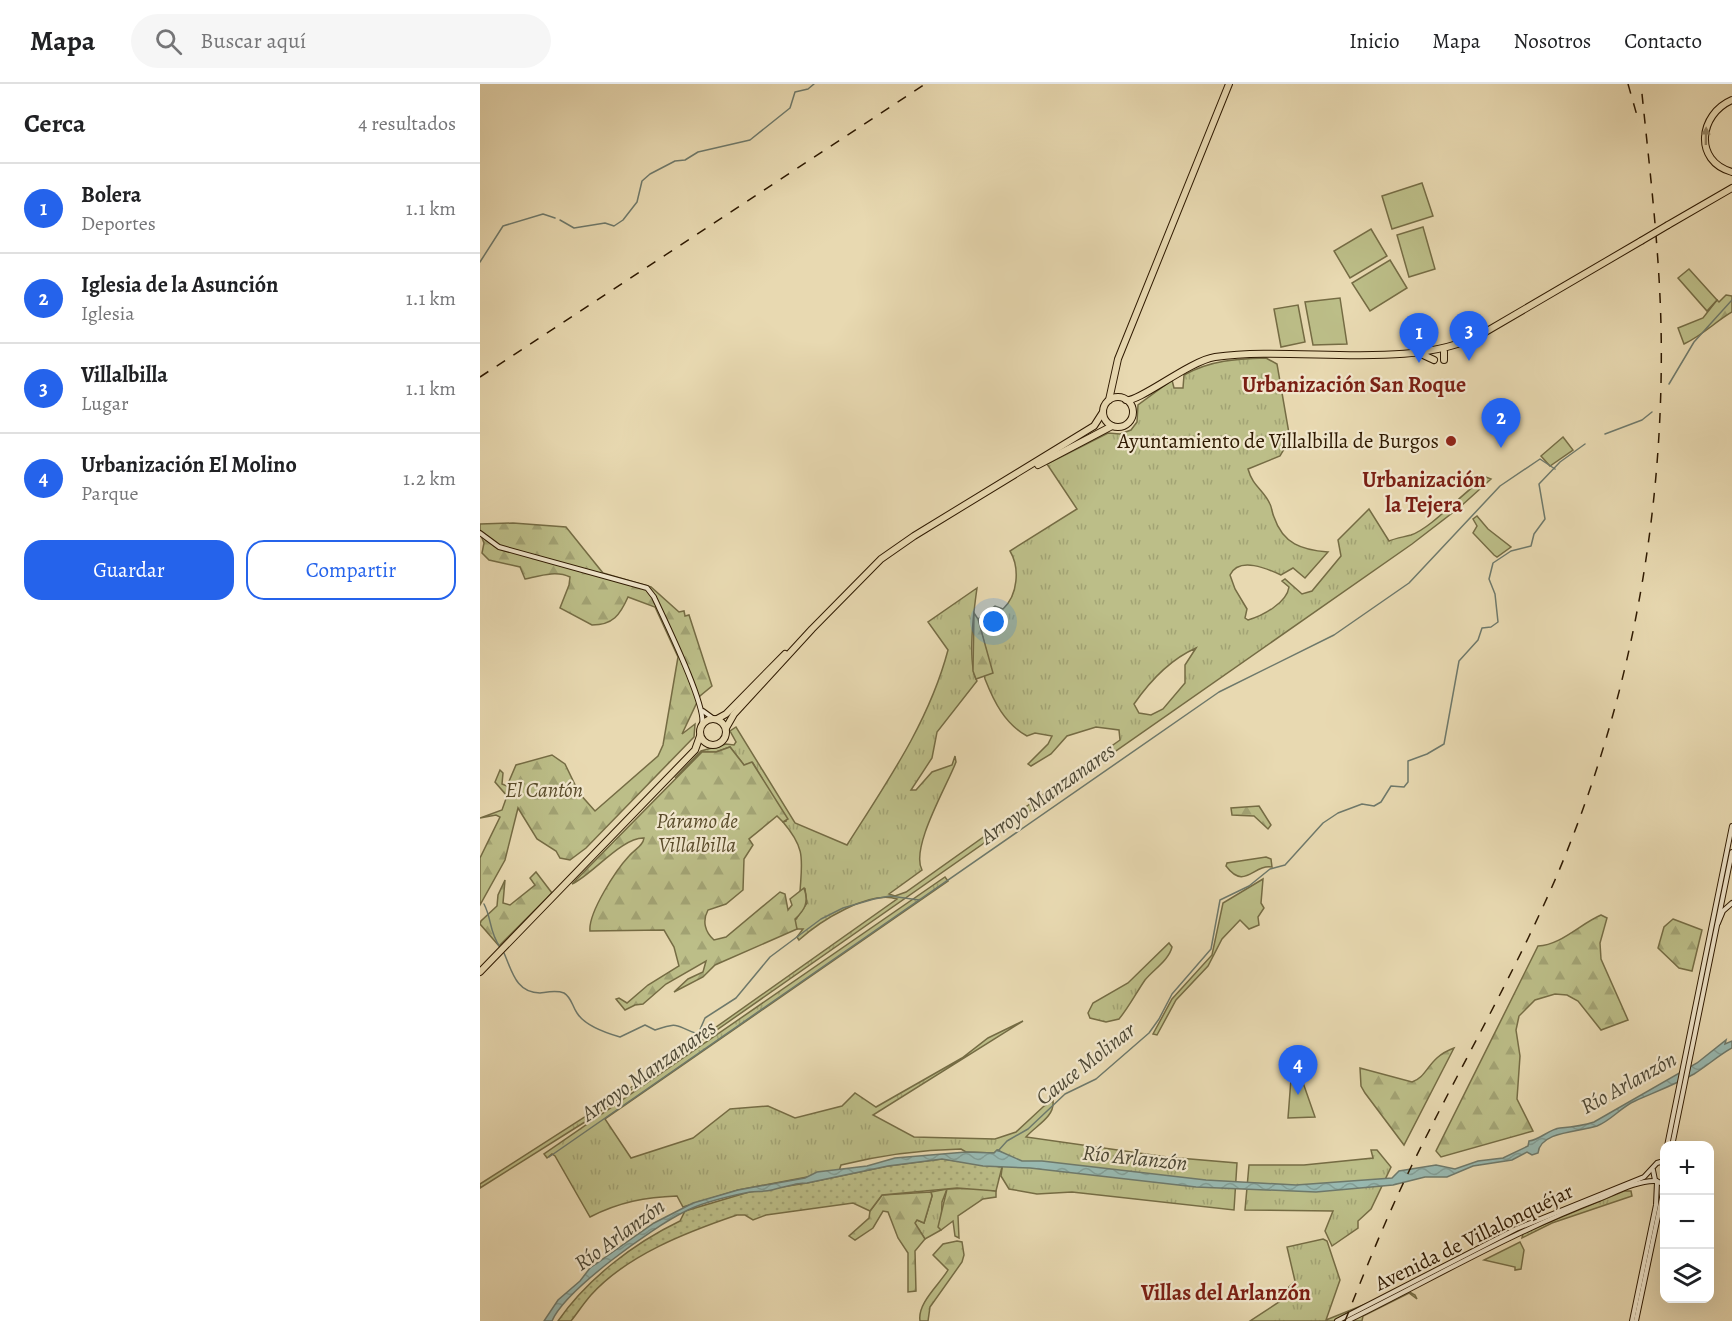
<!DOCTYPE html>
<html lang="es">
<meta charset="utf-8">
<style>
:root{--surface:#fff;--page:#f6f6f6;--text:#202124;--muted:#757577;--line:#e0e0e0;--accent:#2563eb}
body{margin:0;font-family:Alegreya,serif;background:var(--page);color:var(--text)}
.controls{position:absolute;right:18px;bottom:18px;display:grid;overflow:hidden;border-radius:12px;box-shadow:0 6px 24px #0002}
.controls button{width:54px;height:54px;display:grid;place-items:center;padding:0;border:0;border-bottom:2px solid var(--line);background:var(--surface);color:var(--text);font:30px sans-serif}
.you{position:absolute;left:514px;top:538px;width:21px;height:21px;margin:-15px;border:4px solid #fff;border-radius:50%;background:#1a73e8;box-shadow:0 0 0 9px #1a73e833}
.badge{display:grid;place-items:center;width:39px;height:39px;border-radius:50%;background:var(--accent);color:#fff;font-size:20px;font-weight:700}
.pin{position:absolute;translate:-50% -50px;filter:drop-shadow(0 2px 3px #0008)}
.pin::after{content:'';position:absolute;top:32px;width:21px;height:18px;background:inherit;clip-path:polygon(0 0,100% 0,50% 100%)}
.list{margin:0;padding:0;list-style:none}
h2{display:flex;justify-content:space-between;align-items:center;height:78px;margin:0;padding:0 24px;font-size:26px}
h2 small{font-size:20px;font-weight:400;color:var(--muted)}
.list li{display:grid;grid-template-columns:39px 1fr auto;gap:18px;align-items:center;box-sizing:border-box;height:90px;padding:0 24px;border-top:2px solid var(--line)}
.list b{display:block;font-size:22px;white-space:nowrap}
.list p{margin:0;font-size:20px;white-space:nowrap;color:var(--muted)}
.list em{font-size:20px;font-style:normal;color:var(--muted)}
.actions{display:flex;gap:12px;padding:18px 24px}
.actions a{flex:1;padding:14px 0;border:2px solid var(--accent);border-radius:18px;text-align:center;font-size:21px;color:var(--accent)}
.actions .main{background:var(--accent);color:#fff}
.icon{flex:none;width:33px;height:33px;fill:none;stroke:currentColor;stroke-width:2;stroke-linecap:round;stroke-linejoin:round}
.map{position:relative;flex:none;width:1252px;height:1237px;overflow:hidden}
header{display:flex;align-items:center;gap:36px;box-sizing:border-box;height:84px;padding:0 30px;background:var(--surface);border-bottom:2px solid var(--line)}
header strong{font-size:28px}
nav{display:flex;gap:33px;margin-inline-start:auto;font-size:21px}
.search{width:420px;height:54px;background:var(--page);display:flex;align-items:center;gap:15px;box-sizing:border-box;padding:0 21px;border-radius:33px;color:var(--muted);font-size:22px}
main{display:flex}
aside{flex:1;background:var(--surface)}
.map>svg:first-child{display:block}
</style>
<header>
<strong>Mapa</strong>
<div class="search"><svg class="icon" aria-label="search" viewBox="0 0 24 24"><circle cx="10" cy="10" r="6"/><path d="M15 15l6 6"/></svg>Buscar aquí</div>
<nav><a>Inicio</a><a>Mapa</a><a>Nosotros</a><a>Contacto</a></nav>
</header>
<main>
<aside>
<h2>Cerca<small>4 resultados</small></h2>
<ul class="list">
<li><span class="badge">1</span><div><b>Bolera</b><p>Deportes</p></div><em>1.1 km</em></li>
<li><span class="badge">2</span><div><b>Iglesia de la Asunción</b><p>Iglesia</p></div><em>1.1 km</em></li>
<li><span class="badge">3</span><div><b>Villalbilla</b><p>Lugar</p></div><em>1.1 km</em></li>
<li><span class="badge">4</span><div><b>Urbanización El Molino</b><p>Parque</p></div><em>1.2 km</em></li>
</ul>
<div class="actions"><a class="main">Guardar</a><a>Compartir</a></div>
</aside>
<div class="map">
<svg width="1252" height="1237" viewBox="0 0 1252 1237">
<defs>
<pattern id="grass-tufts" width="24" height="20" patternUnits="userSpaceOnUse" patternTransform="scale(1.5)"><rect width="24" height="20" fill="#bcbe88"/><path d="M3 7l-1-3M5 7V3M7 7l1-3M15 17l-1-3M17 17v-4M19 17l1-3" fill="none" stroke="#a2a374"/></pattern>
<pattern id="forest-firs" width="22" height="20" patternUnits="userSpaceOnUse" patternTransform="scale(1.5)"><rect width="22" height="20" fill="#bcbe88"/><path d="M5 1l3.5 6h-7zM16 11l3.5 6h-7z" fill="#a2a374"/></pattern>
<pattern id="park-dots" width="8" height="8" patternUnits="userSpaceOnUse" patternTransform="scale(1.5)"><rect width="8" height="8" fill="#bcbe88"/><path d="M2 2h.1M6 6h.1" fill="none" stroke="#a2a374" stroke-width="1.8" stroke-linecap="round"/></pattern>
<pattern id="water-waves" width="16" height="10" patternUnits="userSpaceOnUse" patternTransform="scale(1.5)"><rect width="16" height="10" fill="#98b9b1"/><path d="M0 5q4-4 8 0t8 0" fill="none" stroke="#839e96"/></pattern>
</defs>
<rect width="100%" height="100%" fill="#e8d9b1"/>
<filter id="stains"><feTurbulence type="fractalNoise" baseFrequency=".00333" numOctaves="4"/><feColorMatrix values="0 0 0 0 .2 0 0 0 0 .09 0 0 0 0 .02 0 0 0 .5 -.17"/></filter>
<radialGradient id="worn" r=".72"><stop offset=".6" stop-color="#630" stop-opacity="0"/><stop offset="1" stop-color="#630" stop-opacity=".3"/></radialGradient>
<g fill="url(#grass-tufts)" stroke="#756c44" stroke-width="1.5" fill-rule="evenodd">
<path d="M786,274L797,280L810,355L800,372L768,385C773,403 783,405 790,420C792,424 792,429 794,433C803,460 822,466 848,468L825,494L813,484L801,491C788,485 759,472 750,491L755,505L767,525L765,534L768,536C782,532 807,519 809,503L802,497L805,495L822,510L832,507L861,472L858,456L889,425L909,457C916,454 924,453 931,451C952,444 985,406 1006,393L1011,395L980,423L932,460L108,1036L0,1104V1100L150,1004L417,815C389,806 340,837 319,856L317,853L323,845H317L314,838L327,819L325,805L320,808C322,775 326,765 303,738L306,737L273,679L264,681L250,663L236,668H222L195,694L221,667L246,660L254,661L256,658L250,647L256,643L315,739L367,761C407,698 449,638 468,566L448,538L497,504C494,525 487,579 497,597L457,648L452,674L431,706H436L452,688L472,681L475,672L476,678C467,702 430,764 442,786L409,810L415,812L426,808L640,656L639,646L616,643L587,652L571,670L551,682L548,680L568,660L572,652L555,649L547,652C525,640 514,618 505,595L504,590L512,589L498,535L515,522L523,525C538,511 540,484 530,467L597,425L567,380L628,349L640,350L651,346L657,338L658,321L692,296L694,304H703L704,291C731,276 756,275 786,274ZM716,564L705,581V599L683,625L671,631L659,629L654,620C670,597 691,575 716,564Z"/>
<path d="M465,793L468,797L125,1035L151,1074L213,1054L250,1025L288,1022L315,1034L362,1022L375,1009L396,1023L482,974L508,954L543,937L393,1031L434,1053L515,1055L536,1048L564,1022L573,1017C575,1033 555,1042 546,1053L687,1073L757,1079L754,1126L592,1108L557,1110L529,1105L521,1092L524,1070L518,1066L514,1069L486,1068L481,1065C440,1066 401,1071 361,1081L359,1087L258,1106L203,1123L197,1112C166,1113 139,1118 110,1133L75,1072L72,1070L67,1074L64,1070Z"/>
<path d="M689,859L692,863C689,876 673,886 665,896C656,909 649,923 639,935L626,938L610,934L608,929L613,919L648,899Z"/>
<polygon points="891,1066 897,1066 911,1083 891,1125 878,1137 878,1144 852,1162 845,1147 853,1127 765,1126 769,1081 824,1081 893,1074"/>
<polygon points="467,1105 462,1118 461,1146 445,1155 434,1139 437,1136 444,1139 452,1112 451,1108"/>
<polygon points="1144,1107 1151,1107 1152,1112 1072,1139 1042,1154 1043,1149"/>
<polygon points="843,1155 847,1157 860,1196 846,1236 886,1220 884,1231 928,1207 935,1211 937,1215 929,1209 883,1232 882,1237 770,1237 802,1216 804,1208 815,1197 807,1163"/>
</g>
<g fill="url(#forest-firs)" stroke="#756c44" stroke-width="1.5">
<path d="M1246,211L1252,212V228C1235,238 1223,251 1204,260L1198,244L1223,234L1237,216L1239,218Z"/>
<path d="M33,439L86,443L123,489L171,503L199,528L204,527L205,532L209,531L232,602L220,612L202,650L215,640L214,653L106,764L90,776L80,774L76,767L57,755L38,724L25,776L0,821V774L20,733L16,731L0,734L22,726L27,712L15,698L20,686L23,689L22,700L27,702L36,681L72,671L85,680L99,709L115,727L178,672L183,661L198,573L175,523L148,513C140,531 133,541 112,541L80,524L89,501L90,493C76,486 59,492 45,495L40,483L9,476L2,469L4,459L0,449V440Z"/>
<polygon points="494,529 498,535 513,589 496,595 493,587"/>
<path d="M250,663L264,681L272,678L308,735L303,738L297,732L269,755L273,761L264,775L263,806L246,820L228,826C222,837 225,848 234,856L246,853L300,808L305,810L308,826L312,821L310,815L324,804C329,818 325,826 315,835L317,845L235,881L223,893L194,908L208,895L223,888L226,877L186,900L163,920L155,921L145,926L136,915L139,914L147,919L168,901L199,882L194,863L184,846L110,847C108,829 136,786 149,772C155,765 163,762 164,754C142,753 112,791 92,800L222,668H236Z"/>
<polygon points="779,722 791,741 788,745 774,732 752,731 751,724"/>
<polygon points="56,788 72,809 19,862 0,840 1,837 17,822 18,811 25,796 23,819 30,821 55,801 50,794"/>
<path d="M1121,831L1127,834L1120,859L1121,875L1148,936L1121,946L1098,917L1087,911L1075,910L1055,916L1039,932L1036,946L1040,972L1037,1015L1053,1047L961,1073L956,1067L1058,862C1081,861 1100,840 1121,831Z"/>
<polygon points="1193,835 1222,846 1212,887 1199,884 1178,864 1184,843"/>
<path d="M974,964L924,1061L885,1009L881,1002L880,984L932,998C949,992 947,974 974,964Z"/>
<polygon points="495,1104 516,1107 516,1113 503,1115 478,1132 479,1154 475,1152 473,1137 461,1146 458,1143 467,1105"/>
<polygon points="451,1108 452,1112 444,1139 437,1136 435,1139 445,1155 435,1167 436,1207 428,1208 428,1169 418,1154 408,1128 403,1127 393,1144 375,1156 369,1152 389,1134 390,1127 402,1111"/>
<path d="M477,1157L482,1158L484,1171L482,1178L450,1223L448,1237H440C437,1219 460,1200 468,1186L453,1171L463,1160Z"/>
</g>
<path fill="url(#park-dots)" stroke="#756c44" stroke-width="1.5" d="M462,1075L522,1083L516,1107L477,1104L402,1111L390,1127L373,1119L286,1131L273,1136L265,1131H257C207,1148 147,1171 111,1211C104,1219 98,1228 91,1237H78C107,1195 154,1159 200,1137L205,1127L269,1108L327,1099L408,1082Z"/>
<g fill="#bcbe88" stroke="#756c44" stroke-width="1.5">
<polygon points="942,99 953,132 912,145 902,112"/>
<polygon points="943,143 955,185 929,193 917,151"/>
<polygon points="891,145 907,172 870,194 854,167"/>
<polygon points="910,176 927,204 890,227 872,199"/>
<polygon points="1209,185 1237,216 1227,227 1198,194"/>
<polygon points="860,214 867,260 833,261 825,218"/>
<polygon points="818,221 825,258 801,263 794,225"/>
<polygon points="1083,353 1093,366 1070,382 1061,372"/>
<polygon points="997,432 1008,445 1031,463 1017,473 1014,471 993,449 997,442 993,435"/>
<path d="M786,773L791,775L792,783C773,780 765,807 746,782L747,779Z"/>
<polygon points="783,795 781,819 784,824 778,833 779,841 769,845 760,836 742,855 728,882 696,916 677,951 673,950 692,915 732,871 743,819"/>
<polygon points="820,990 835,1033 808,1034 811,995"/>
<polygon points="1040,1158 1044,1166 1041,1185 1035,1186 1035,1183 1004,1176"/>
</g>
<path fill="url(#water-waves)" stroke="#6e796b" stroke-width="1.5" d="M1246,956L1245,960L1252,957V964C1239,971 1227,982 1214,990C1194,1001 1175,1008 1155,1017C1141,1023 1132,1036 1117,1042C1100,1048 1060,1047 1058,1069L1052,1071L1047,1068L1032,1076L993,1082L967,1093H945L913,1101L836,1108L716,1103L550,1084L503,1082L462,1075L408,1082L327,1099C315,1099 305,1103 292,1106C285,1108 277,1107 270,1108C250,1112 222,1118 204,1128C173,1143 85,1206 72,1237H64L78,1216L100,1197L110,1184L174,1139L213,1119L258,1106L325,1094L337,1088L387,1082L415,1074L486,1068L514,1069L517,1066L542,1077H562L726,1096L816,1101L912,1094L919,1087L956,1081L975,1085L998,1077L1023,1074L1048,1062L1049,1057C1060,1056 1069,1045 1080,1044C1092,1043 1102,1042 1114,1038L1217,979Z"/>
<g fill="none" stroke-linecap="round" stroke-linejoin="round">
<g stroke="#6e796b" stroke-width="1.5">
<polyline points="80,136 94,144 125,139 134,142 143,136 157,118 162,97 170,90 195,77 205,76 218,68 270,56 310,24 315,8 328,5 334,0"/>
<polyline points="0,178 23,142 63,130 75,134"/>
<polyline points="1189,300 1214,258 1252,216"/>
<polyline points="1125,350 1162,336 1172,328"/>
<path d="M4,820C12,835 9,848 20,863"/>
<path d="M24,869C32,887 36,909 60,909C68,908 76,906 84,909C92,914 92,922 97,929C105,942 126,949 140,953L165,941L175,946C202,937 193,942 218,950L225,934L256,914L290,873L341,835L363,824L394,815L410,812L439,816"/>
<polyline points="518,1067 527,1057 548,1045 585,1010 616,995 669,949 679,935 692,910 731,865 740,816 769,802 790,785 805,781 843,739 858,729 882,720 894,722 901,718 911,702 924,703 928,698 928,677 947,670 964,660 979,577 998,556 1002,544 1011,543 1018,538 1015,510 1009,495 1013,479 1031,467 1051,462 1054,450 1065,435 1059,400 1080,378 1105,360"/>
<polyline points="69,1073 739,608 854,551 929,499 1020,402 1060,375 1075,385"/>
</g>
<g stroke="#2e1901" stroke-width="6">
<g id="secondary">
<path d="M0,449L19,463L167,504L174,513C184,535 227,622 222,640"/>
<polyline points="223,627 234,635"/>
<polyline points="1238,839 1243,827 1252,819"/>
<polyline points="1187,1062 1252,742"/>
<polyline points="1192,1062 1252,768"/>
<polyline points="1173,1086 1175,1096 1184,1101"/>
<polyline points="857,1237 1036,1145 1164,1093 1177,1079 1184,1077"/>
<path d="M867,1237C952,1195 1030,1149 1119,1115C1136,1108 1158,1096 1176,1097"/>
<polyline points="1152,1237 1176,1121 1177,1098"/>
<polyline points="1156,1237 1184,1104"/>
</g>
</g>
<g stroke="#2e1901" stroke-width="8">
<g id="highway">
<path d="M1252,16C1219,30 1213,77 1252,88"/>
<polyline points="1188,141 1252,104"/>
<polyline points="964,268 964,276"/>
<polyline points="941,270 954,276"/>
<circle cx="638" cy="328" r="15"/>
<polyline points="629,316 638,275 749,0"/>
<path d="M646,316C658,319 709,277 735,273C817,261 929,288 1002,250L1161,157"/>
<polyline points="558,381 632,342"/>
<circle cx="233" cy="648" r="13"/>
<polyline points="237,635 246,630 305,570"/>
<polyline points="246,644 254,630 332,545 401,475 434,452 614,342 623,328"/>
<polyline points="0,888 215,666 220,652"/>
</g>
</g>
<use href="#secondary" stroke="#f0e6cc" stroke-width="4"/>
<use href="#highway" stroke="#e8d9b1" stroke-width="6"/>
<g stroke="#2e1901" stroke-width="1.5" stroke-dasharray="10 10" stroke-linecap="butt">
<polyline points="1148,0 1158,35"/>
<polyline points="0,293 445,0"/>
<path d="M865,1237C886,1184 907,1132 932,1081C980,983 1035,889 1078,789C1151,616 1185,428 1181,241C1179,160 1169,80 1161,0"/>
</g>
<g stroke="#2e1901" stroke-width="8" stroke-linecap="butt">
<polyline id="highway-bridge" points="1161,157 1188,141"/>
</g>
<use href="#highway-bridge" stroke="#e8d9b1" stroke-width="6"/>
</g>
<defs><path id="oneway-solid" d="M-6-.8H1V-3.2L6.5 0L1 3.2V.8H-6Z" transform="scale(1.5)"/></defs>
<use fill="#948362" href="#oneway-solid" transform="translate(1226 52) rotate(-89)"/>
<circle fill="#8f2418" stroke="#f0e6cc" stroke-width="2" cx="971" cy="357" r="6"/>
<g text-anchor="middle" stroke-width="4.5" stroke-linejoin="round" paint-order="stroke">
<g font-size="21" fill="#2e1901" stroke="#f0e6cc" text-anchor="end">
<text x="959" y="364">Ayuntamiento de Villalbilla de Burgos</text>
</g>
<g font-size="21" font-style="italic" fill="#594b2a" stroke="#f0e6cc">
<text x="64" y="713">El Cantón</text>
<text x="217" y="744">Páramo de<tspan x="217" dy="24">Villalbilla</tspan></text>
</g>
<g font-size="21" fill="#2e1901" stroke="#f0e6cc">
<text transform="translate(994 1153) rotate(-26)" y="7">Avenida de Villalonquéjar</text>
</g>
<g font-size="22" font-weight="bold" fill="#7a1f14" stroke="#f0e6cc">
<text x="874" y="308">Urbanización San Roque</text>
<text x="944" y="403">Urbanización<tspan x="944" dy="25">la Tejera</tspan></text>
<text x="746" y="1216">Villas del Arlanzón</text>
</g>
<g font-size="22" font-style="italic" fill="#4e4936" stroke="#f0e6cc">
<text transform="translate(567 709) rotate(-35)" y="8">Arroyo Manzanares</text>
<text transform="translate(605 979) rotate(-38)" y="8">Cauce Molinar</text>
<text transform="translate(168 986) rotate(-35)" y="8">Arroyo Manzanares</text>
<text transform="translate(1148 998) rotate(-29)" y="8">Río Arlanzón</text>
<text transform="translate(655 1073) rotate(6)" y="8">Río Arlanzón</text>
<text transform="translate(139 1150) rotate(-36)" y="8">Río Arlanzón</text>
</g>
</g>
<rect width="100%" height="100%" filter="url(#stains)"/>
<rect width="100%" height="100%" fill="url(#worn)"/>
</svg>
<div class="controls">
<button>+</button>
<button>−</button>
<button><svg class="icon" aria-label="layers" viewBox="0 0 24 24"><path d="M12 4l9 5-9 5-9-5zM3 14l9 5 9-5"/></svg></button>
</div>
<div class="you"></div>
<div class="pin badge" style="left:939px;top:279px">1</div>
<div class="pin badge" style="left:1021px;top:364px">2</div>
<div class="pin badge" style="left:989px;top:277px">3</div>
<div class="pin badge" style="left:818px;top:1011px">4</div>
</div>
</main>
